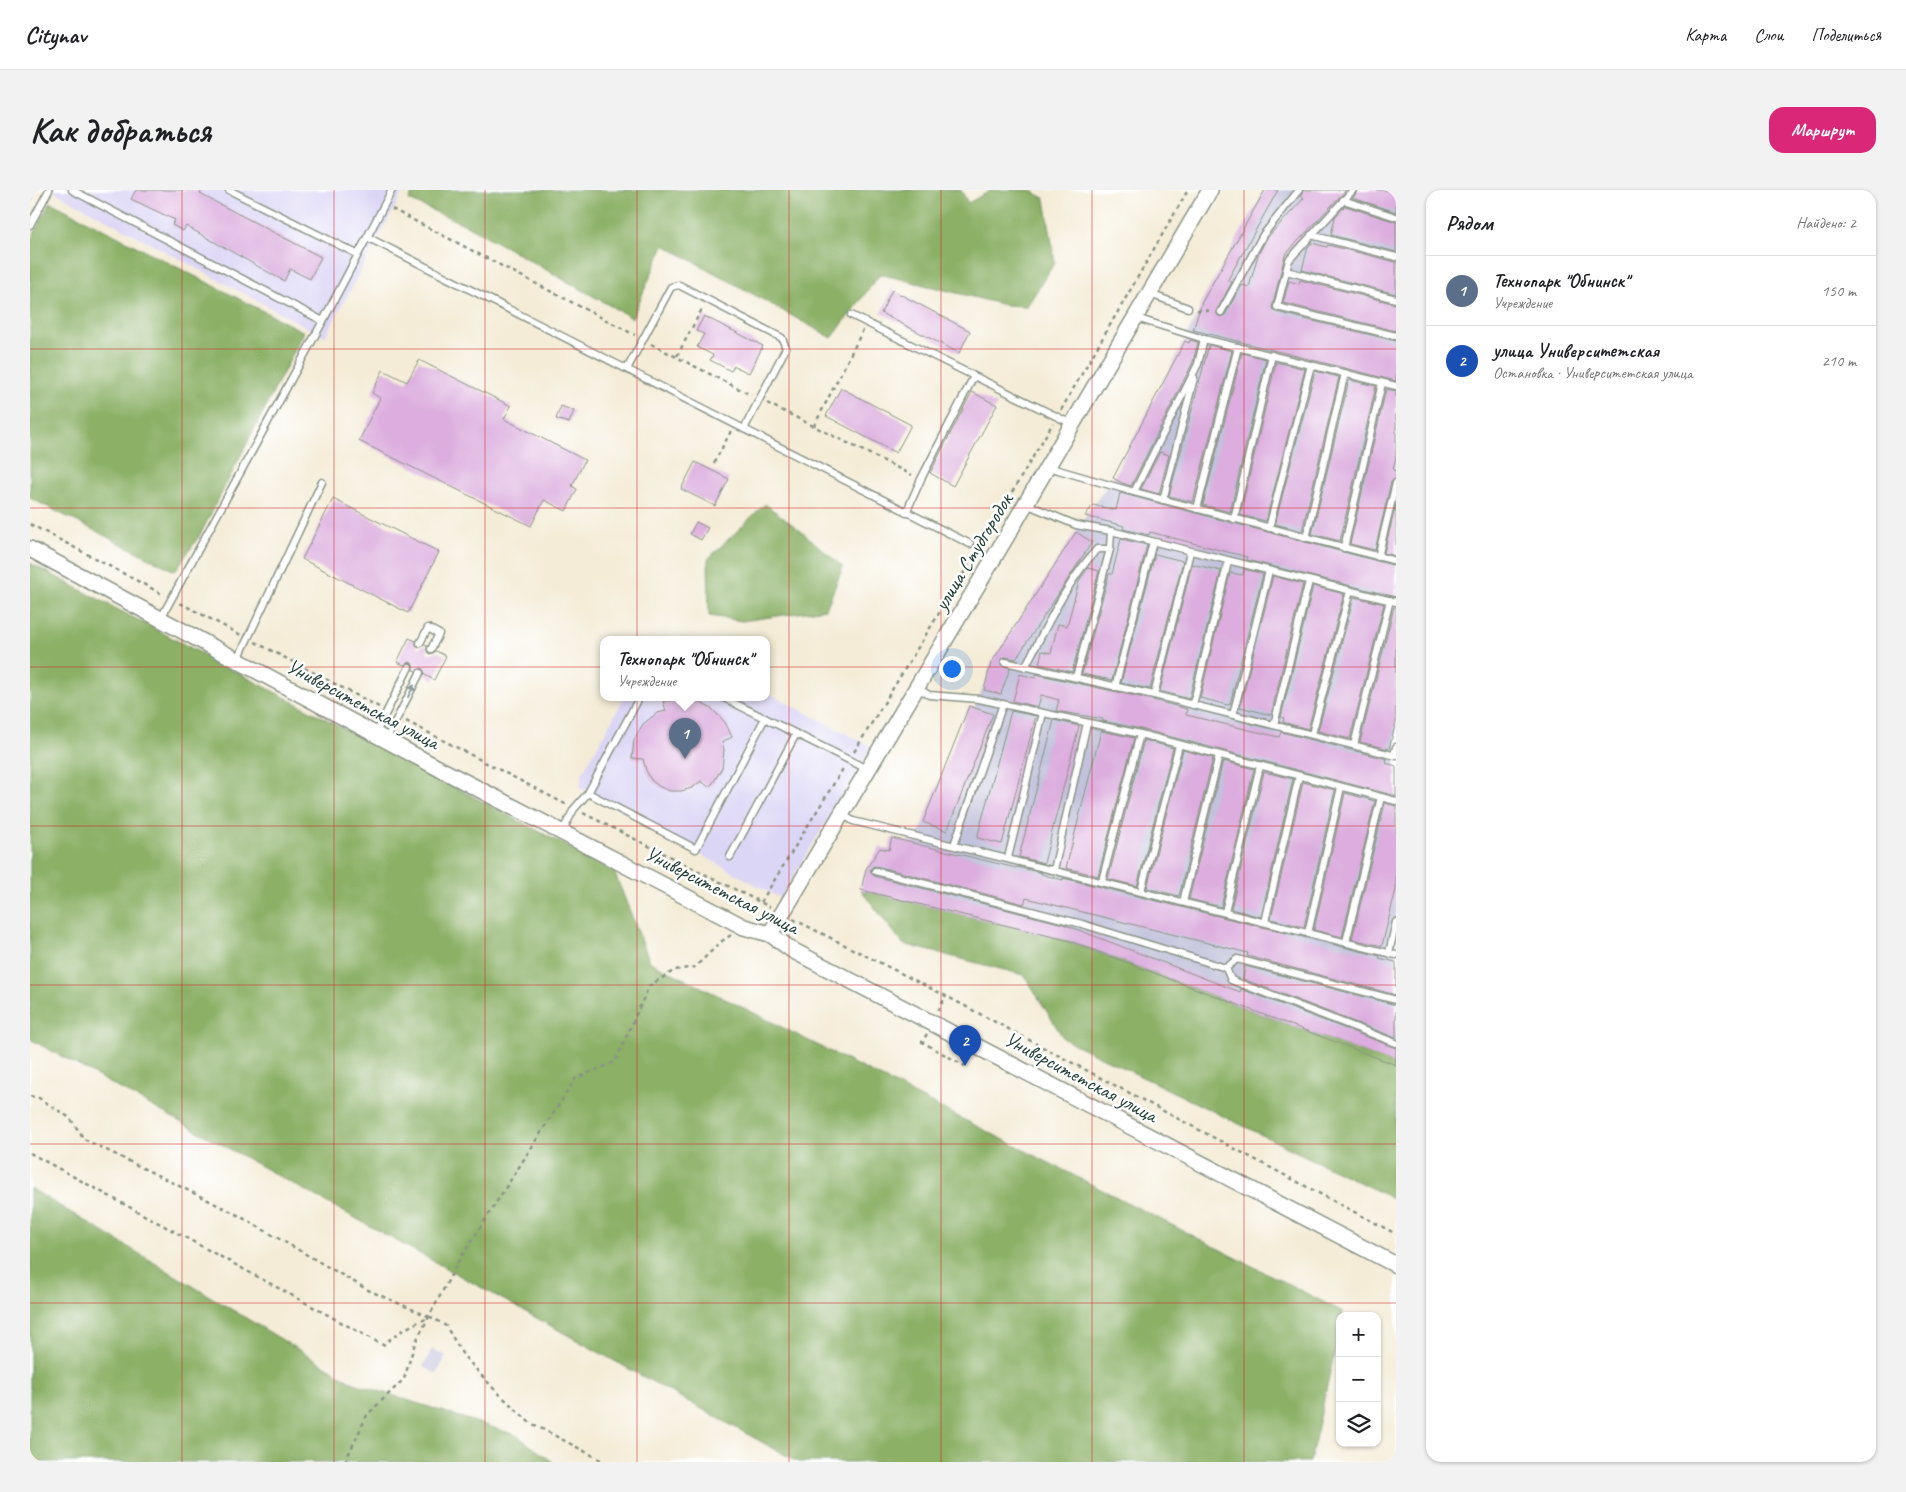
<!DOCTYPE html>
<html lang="ru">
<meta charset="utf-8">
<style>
:root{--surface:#fff;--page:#f2f2f2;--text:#202124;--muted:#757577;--line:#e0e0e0;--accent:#db2777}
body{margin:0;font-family:Caveat,sans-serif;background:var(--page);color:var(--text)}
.controls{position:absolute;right:15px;bottom:15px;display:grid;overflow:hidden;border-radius:10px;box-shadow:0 1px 4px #0004}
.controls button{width:45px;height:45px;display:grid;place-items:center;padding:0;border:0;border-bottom:1px solid var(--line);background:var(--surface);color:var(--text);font:25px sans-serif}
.you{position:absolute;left:921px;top:478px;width:18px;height:18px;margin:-12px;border:4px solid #fff;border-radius:50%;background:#1a73e8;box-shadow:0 0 0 8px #1a73e833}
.badge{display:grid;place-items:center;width:32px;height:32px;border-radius:50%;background:var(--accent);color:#fff;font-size:16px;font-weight:700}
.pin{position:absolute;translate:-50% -41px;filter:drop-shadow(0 1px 2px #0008)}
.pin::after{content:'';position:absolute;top:26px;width:18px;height:15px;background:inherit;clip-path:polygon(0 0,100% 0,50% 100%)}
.popup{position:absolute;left:570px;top:446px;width:170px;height:65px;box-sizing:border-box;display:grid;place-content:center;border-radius:10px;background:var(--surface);filter:drop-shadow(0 1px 4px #0005);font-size:16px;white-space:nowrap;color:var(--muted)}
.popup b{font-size:19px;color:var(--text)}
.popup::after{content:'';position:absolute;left:50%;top:100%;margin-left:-10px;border:10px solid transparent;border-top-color:var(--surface)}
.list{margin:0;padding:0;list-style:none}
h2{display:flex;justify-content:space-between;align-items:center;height:65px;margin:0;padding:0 20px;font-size:21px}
h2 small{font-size:16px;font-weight:400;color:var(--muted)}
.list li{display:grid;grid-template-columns:32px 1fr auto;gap:15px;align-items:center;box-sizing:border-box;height:70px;padding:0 20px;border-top:1px solid var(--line)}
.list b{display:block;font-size:19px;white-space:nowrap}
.list p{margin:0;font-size:16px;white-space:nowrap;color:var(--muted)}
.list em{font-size:16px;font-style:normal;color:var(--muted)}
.icon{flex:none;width:28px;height:28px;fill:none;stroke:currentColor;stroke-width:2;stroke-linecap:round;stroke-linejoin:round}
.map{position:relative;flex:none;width:1366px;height:1272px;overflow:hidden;border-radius:15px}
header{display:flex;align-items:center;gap:30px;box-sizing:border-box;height:70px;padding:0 25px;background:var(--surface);border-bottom:1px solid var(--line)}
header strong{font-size:24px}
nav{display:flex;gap:28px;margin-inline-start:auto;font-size:18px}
.intro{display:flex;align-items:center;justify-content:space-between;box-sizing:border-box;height:120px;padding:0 30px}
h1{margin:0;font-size:35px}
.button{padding:12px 22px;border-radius:15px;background:var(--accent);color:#fff;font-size:18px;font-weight:700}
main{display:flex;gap:30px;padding:0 30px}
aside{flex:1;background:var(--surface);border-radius:15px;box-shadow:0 1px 4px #0004}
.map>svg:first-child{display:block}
</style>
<header>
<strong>Citynav</strong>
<nav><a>Карта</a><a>Слои</a><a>Поделиться</a></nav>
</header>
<div class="intro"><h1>Как добраться</h1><a class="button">Маршрут</a></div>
<main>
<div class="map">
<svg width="1366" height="1272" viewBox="0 0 1366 1272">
<rect width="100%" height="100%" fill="#fff"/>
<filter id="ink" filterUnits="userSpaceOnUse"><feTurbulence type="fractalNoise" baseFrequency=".02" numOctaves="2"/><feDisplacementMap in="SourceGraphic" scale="10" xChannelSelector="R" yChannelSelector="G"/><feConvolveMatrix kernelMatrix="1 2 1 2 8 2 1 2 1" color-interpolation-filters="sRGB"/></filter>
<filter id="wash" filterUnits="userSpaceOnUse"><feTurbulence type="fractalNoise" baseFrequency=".0096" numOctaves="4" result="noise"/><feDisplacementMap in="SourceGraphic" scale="20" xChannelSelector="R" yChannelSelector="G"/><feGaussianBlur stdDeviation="1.12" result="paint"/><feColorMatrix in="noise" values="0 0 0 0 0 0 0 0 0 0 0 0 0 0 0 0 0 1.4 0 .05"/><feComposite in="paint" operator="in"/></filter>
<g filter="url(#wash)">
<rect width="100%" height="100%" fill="#f4ecd7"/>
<g fill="#dcd6f6">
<polygon points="21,0 374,0 295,147"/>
<polygon points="736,502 842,557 750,708 550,598 552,584 594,508 736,508"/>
</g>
<g fill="#c2c2dc">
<polygon points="1235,0 1366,0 1366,875 1033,749 831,700 834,686 850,658 859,660 862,648 885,653 957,488 960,477 1063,315 1083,288 1168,124 1172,111"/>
<polygon points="402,1159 416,1166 407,1184 393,1177"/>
</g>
<g fill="#8bb066" stroke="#55764d">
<polygon points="384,0 931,0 938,13 962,0 1001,0 1015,9 1025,72 997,116 975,115 850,84 802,148 634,55 602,128 438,36 379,10"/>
<polygon points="20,12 274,142 170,345 145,381 0,308 0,52"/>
<polygon points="735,314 771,341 813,377 796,419 712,431 679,426 678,369"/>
<polygon points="0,373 584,681 620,772 722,822 1313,1122 1312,1126 1310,1126 1310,1138 1280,1272 768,1272 0,849"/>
<polygon points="831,700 1033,749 1366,875 1366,1010 1034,849 994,785 873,754"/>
<polygon points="0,998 324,1193 486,1245 523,1272 0,1272"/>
</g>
<g id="blocks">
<g fill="#dcadde">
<polygon points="106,0 172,0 170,4 291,67 280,89 260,79 254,91 156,36 153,41 142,35 145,30 101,9"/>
<polygon points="1235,0 1248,0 1197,91 1202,92 1187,120 1187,125 1191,127 1195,125 1212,95 1219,97 1228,65 1237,48 1274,8 1270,6 1274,0 1316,0 1255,65 1242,118 1246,122 1366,151 1366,191 1163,140 1172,112"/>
<polygon points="1328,0 1366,0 1366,22 1323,8"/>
<polygon points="1315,16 1366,32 1366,62 1301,45 1305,27"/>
<polygon points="1282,53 1297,57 1298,55 1366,72 1366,104 1272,80 1278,57"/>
<polygon points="1270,90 1366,114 1366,141 1253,113 1259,91 1269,94"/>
<polygon points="862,100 940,141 929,163 851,123"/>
<polygon points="674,126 733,156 719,183 704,176 701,181 680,170 683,165 667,157 674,144 666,141"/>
<polygon points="1160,150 1168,152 1163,172 1101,296 1092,293 1083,288 1155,151 1159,153"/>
<polygon points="1179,155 1202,161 1163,312 1139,306"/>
<polygon points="1212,163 1236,169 1200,322 1173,315"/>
<polygon points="389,170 481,216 474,229 555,270 542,296 547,299 536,321 514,310 501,336 329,251 350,208 342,203 353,180 377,192"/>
<polygon points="1246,172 1275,179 1236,331 1210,325"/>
<polygon points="1285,181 1309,187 1272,341 1245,334"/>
<polygon points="1319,190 1346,196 1310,351 1282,344"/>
<polygon points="811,198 881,235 866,263 796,226"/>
<polygon points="1356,199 1366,201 1366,267 1363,280 1366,281 1366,288 1361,292 1345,360 1320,354"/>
<polygon points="942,202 967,215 923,296 900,283"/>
<polygon points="531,216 544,221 539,233 526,229"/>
<polygon points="1130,262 1139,265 1129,304 1111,299"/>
<polygon points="665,272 699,289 685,316 651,299"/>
<polygon points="1090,303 1366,376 1366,407 1217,370 1217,367 1120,342 1119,345 1093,339 1094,336 1055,326 1063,315 1086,320"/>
<polygon points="303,309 409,362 378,423 272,369"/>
<polygon points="1366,314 1366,366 1354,363"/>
<polygon points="666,332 678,338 671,350 660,344"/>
<polygon points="1046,342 1062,352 986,469 976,467 971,469 971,475 980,478 971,504 954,500 961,473"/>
<polygon points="1091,349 1117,355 1082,490 1052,484 1079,384 1082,384"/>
<polygon points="1125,364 1153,371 1120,499 1091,493"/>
<polygon points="1162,374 1191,381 1159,509 1130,501"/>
<polygon points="1058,378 1069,381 1042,482 1009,474 1012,461 1021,463 1028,434 1037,436 1049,391"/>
<polygon points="1214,379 1233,384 1200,514 1198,515 1170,508 1200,383 1213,385"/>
<polygon points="1243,386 1273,394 1241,525 1210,517"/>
<polygon points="1283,396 1314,404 1278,539 1253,532 1254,528 1251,527"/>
<polygon points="1324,407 1354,414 1320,549 1288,541"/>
<polygon points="1364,417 1366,417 1366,532 1359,559 1330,552"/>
<polygon points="379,448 386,451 386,455 388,458 394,455 397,456 397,461 399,464 403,463 406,461 416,466 404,490 395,485 394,481 392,478 386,481 383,480 383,475 381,472 377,473 374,475 367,472"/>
<polygon points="990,484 1005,488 1006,484 1123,510 1157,519 1156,525 1249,547 1251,542 1357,569 1356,573 1366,576 1366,606 1111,539 1073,531 1073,529 1026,521 1029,510 1011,505 1008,517 983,511"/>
<polygon points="650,509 667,511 682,519 695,532 702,547 692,552 694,560 692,578 683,593 679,597 671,591 662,598 651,601 640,601 630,597 621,590 616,580 613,569 602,568 604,550 613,534 627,523 636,521 633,511"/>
<polygon points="939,516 963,524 917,641 893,632"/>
<polygon points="981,521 1006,526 972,654 947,648"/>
<polygon points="1024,530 1049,536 1014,673 989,667"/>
<polygon points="1071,541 1104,548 1068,686 1036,678"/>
<polygon points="1114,550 1143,558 1107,696 1078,689"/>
<polygon points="1153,560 1183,568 1149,706 1117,698"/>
<polygon points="1193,571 1224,579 1191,717 1159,709"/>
<polygon points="1234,582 1263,589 1231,727 1201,719"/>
<polygon points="1273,592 1305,600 1274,737 1241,729"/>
<polygon points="1315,603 1345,611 1312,747 1284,740"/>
<polygon points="1355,613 1366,616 1366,699 1352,756 1322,749"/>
<polygon points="862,648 986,678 987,677 1012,683 1011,684 1033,690 1033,688 1350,766 1349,768 1366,772 1366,805 1217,766 1218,763 996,708 994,714 846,676 842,677 840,680 844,686 1033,734 1210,802 1211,799 1366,858 1366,875 1040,751 831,700 836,679 850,658 859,660"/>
<polygon points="1215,776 1366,815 1366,848 1213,789"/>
</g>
</g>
</g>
<g filter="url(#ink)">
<use href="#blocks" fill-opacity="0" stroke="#8a9486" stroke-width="1"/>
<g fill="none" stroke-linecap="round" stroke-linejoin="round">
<g stroke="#8a9486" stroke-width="9">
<g id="service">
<polyline points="42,0 293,131"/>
<polyline points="199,0 327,64"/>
<polyline points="1323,0 1259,70 1247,117 1366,146"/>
<polyline points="1313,10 1366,27"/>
<polyline points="0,35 19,0"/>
<polyline points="1281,45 1366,67"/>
<polyline points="337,47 940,354"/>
<polyline points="1256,81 1366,109"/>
<polyline points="1120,104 1158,118"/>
<polyline points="1191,122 1233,45 1269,0"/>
<polyline points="821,125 944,186 891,289 876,323"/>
<polyline points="1174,149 1366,196"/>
<polyline points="597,179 641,97 649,95 752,148 756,158 714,239"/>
<polyline points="944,186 1042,234"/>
<polyline points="1018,277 1104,302 1168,174 1174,149 1106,128"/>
<polyline points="1104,302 1366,371"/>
<polyline points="1133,310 1164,188"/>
<polyline points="996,314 1046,335 1081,341 1366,412"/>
<polyline points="1167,319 1208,157"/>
<polyline points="1204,329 1242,165"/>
<polyline points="1239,338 1281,175"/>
<polyline points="1276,348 1315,183"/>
<polyline points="1314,358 1352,193"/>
<polyline points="1348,367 1366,293"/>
<polyline points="131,428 293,131 362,0"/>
<polyline points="390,453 398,438 409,444 401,459"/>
<polyline points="208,469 292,292"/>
<polyline points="975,472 1124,505 1366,566"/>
<path d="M995,477C1017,436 1036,393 1067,359H1080"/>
<polyline points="1046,487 1080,359 1081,341"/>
<polyline points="1085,497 1123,352"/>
<polyline points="888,498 899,505 949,509 1110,544 1366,611"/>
<polyline points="1124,505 1160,362"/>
<polyline points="609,508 558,603 666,659 735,528"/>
<polyline points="694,508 837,579"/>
<polyline points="1163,515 1198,372"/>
<polyline points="1203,525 1239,381"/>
<polyline points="1244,535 1279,391"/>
<polyline points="346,543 379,477"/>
<polyline points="1282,544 1320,401"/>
<polyline points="356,550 390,483"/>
<polyline points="1324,555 1360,410"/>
<polyline points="1364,565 1366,557"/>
<polyline points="812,624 823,631 1366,765"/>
<polyline points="532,642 544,619 558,603"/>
<polyline points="924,655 973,514"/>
<polyline points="700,667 766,544"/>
<polyline points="978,668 1013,523"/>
<polyline points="1024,680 1057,533"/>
<polyline points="845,681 1052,734 1196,778"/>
<polyline points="1072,691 1110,544"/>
<polyline points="1111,701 1149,555"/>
<polyline points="1153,712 1189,565"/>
<polyline points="1195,722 1230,576"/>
<polyline points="1235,732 1269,586"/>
<polyline points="1278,743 1311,597"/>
<polyline points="1316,752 1351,607"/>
<polyline points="1359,763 1366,732"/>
<polyline points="1366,810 1207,769 1196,778 1201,790 1366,853"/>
</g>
</g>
<g stroke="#8a9486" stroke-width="18">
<g id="tertiary">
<polyline points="0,359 410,579 714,737 740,744 762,760 1366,1075"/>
<polyline points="740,744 965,366 1180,0"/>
</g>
</g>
<g stroke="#8a9486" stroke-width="2.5" stroke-dasharray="4 4" stroke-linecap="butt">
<polyline points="0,10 5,0"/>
<polyline points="362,19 605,145"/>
<polyline points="1167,120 1182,121"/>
<polyline points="621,154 721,205"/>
<polyline points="647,166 673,117"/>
<polyline points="737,213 882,285"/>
<polyline points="1031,220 1158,0"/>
<polyline points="784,236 833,140"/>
<polyline points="684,273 701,241"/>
<polyline points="0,334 134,405"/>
<polyline points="150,413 211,445"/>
<polyline points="225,452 349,517"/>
<polyline points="376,531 537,615"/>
<polyline points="824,562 949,358 1023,233"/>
<polyline points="553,623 740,717"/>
<polyline points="731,712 814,577"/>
<polyline points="763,729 916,806 1366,1044"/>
<polyline points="908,821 916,806"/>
<polyline points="897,844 892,852 935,876"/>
<polyline points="0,906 9,908 40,928 54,949 206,1024 338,1100 400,1127"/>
<path d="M0,963L353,1155C368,1142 382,1134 401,1127L416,1136L433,1165L464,1199L499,1232L575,1272"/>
<polyline points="315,1272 337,1225 374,1189 385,1153 428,1072 546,888 585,872 619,796 645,780 665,777 692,751 701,745"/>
</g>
<use href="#service" stroke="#fff" stroke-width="6"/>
<use href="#tertiary" stroke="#fff" stroke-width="15"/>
</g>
<defs><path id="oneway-solid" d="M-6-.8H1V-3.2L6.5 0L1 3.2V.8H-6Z" transform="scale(1.25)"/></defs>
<use fill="#8f9e9a" href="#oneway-solid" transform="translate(381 501) rotate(-64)"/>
</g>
<path fill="none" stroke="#d62828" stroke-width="1" stroke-opacity="0.55" d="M152,0V1272M304,0V1272M455,0V1272M607,0V1272M759,0V1272M911,0V1272M1062,0V1272M1214,0V1272M0,159H1366M0,318H1366M0,477H1366M0,636H1366M0,795H1366M0,954H1366M0,1113H1366"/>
<g text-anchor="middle" stroke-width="5" stroke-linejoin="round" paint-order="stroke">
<g font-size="21" fill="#1f3d34" stroke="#fff">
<text transform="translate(943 362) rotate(-59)" y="7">улица Студгородок</text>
<text transform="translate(333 514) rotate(28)" y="7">Университетская улица</text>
<text transform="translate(692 700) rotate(27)" y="7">Университетская улица</text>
<text transform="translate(1051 887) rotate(28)" y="7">Университетская улица</text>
</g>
</g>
</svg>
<div class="controls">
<button>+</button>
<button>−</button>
<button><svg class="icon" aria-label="layers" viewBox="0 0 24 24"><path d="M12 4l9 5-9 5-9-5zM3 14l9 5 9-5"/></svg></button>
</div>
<div class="you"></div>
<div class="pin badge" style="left:655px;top:569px;background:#5c6f8a">1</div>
<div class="popup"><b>Технопарк &quot;Обнинск&quot;</b>Учреждение</div>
<div class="pin badge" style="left:935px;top:876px;background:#1a4fb4">2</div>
</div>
<aside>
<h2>Рядом<small>Найдено: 2</small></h2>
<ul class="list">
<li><span class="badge" style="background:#5c6f8a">1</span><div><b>Технопарк &quot;Обнинск&quot;</b><p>Учреждение</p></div><em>150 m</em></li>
<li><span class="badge" style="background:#1a4fb4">2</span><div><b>улица Университетская</b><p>Остановка · Университетская улица</p></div><em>210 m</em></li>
</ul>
</aside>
</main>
